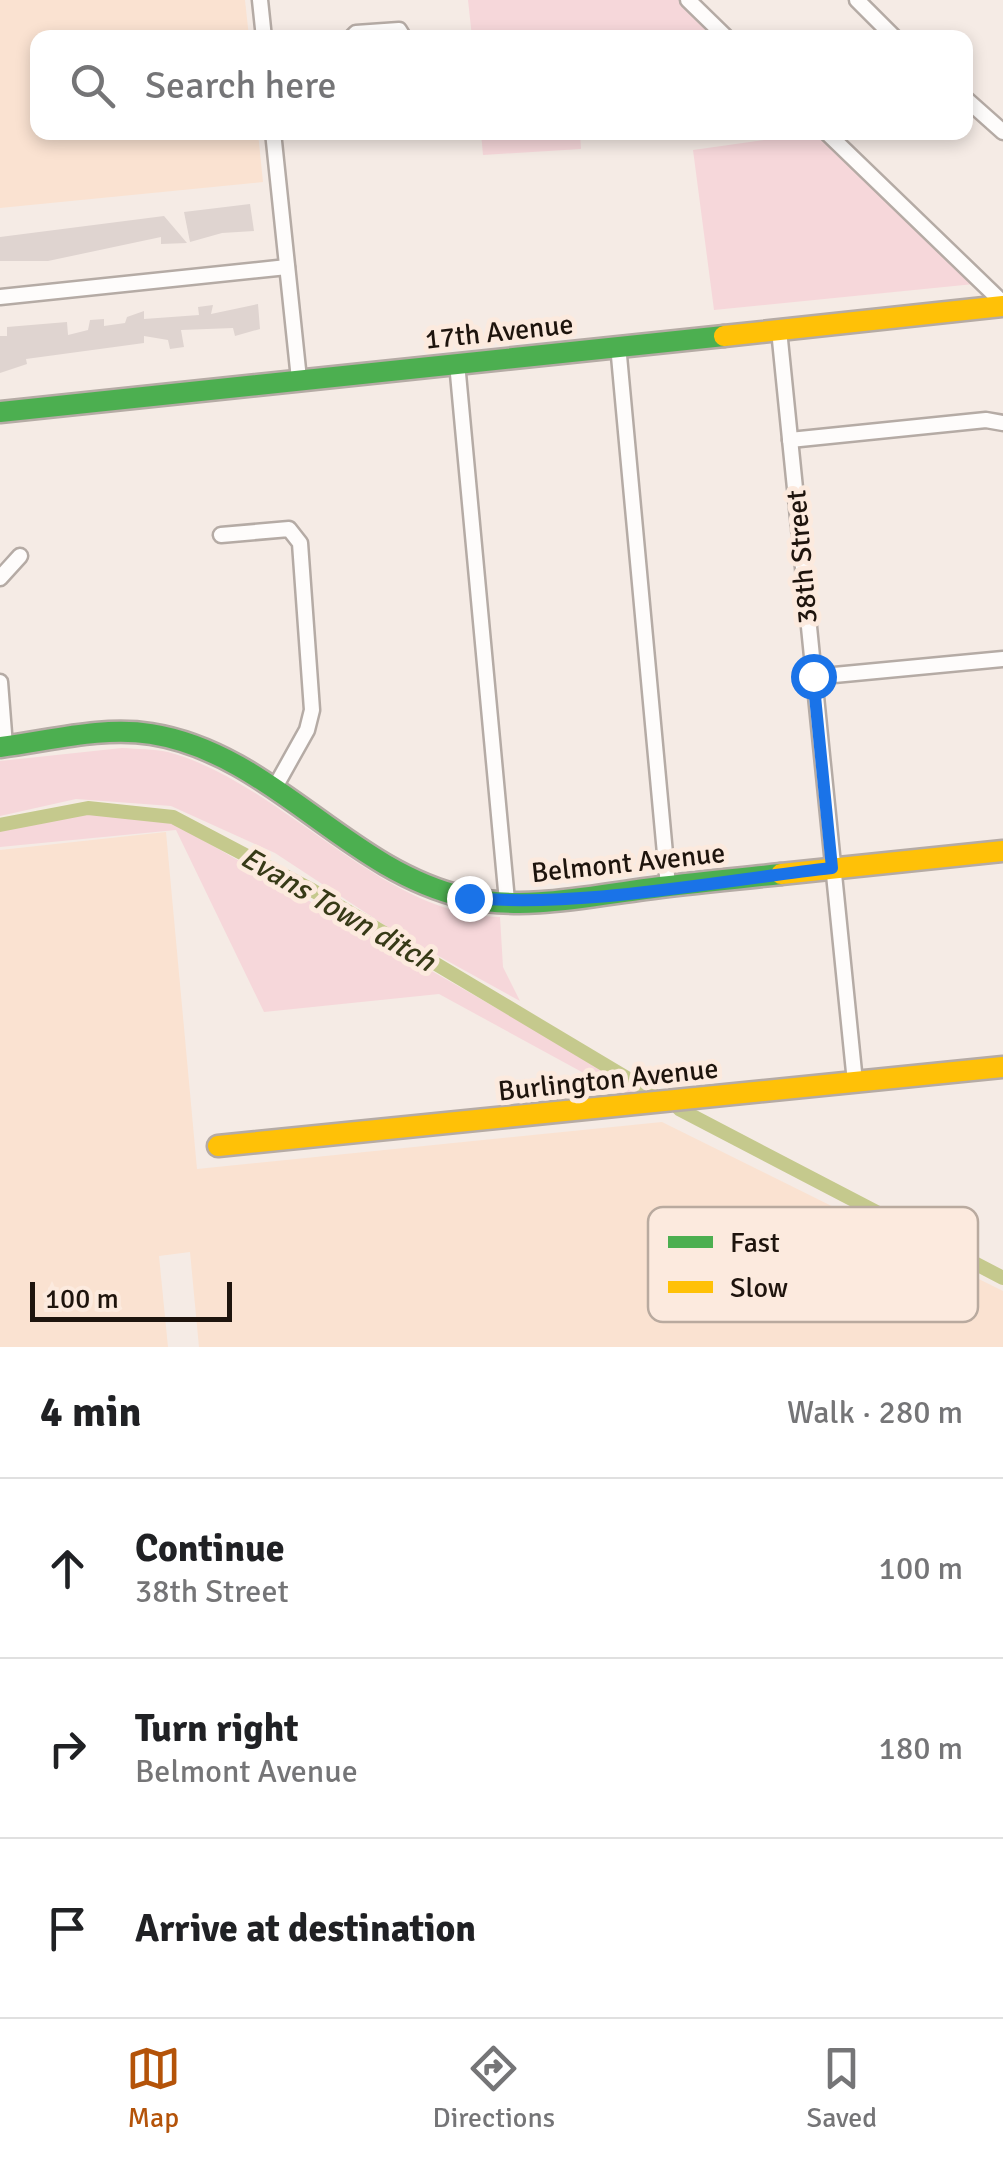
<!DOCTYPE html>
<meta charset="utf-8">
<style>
:root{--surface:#fff;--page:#f2f2f2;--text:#202124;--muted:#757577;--line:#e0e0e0;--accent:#b45309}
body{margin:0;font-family:Signika,sans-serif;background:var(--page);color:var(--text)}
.scale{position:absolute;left:30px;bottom:25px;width:202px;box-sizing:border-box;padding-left:10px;border:5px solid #1e140d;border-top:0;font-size:28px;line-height:35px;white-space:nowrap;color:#1e140d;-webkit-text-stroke:8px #fceade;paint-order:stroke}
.stop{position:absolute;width:30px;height:30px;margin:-22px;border:8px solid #1a73e8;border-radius:50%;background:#fff}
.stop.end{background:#1a73e8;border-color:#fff;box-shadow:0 2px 10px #0008}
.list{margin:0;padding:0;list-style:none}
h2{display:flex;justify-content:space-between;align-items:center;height:130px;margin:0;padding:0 40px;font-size:42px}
h2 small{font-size:32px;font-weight:400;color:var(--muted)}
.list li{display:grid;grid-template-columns:65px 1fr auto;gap:30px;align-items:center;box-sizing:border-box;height:180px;padding:0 40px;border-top:2px solid var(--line)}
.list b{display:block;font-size:38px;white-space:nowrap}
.list p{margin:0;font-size:32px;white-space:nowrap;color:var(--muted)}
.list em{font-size:32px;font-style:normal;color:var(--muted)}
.icon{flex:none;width:55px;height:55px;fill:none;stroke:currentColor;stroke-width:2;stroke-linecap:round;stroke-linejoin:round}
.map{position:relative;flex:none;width:1003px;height:1347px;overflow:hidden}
.search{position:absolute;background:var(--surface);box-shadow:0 5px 15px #0003;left:30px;right:30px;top:30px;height:110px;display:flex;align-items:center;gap:25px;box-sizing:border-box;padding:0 35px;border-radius:20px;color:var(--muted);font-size:38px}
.sheet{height:670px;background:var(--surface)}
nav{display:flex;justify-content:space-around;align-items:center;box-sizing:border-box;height:140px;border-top:2px solid var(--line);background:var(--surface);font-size:28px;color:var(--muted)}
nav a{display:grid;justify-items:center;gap:5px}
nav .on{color:var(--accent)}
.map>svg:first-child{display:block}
</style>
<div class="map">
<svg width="1003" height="1347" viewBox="0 0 1003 1347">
<rect width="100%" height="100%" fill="#f5ebe5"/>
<g fill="#fae2d1">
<polygon points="0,0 245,0 249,37 38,38 38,132 258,133 263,182 0,208"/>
<polygon points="166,832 197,1169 662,1122 1003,1291 1003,1347 199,1347 190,1252 159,1256 168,1347 0,1347 0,850"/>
</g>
<g fill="#f6d7da">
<polygon points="468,0 679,0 711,30 712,37 472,37"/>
<polygon points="481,133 580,133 581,149 483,155"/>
<polygon points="772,133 818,133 974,284 714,310 693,150 771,139"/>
<path d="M122,748C137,749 154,749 168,752C281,782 382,917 500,917L503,967L520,1001L395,932L275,853L171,806L76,799L0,816V761Z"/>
<polygon points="87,812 173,823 645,1093 624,1095 439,994 264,1012 176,830 0,847 0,829"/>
</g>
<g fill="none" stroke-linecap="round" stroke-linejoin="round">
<g stroke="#c5c98d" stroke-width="14">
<polyline points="0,825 88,808 173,817 312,890 652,1093"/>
<polyline points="679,1109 1003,1278"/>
</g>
</g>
<g fill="#dfd4d0">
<polygon points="250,204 254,231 222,233 190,242 184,212"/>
<polygon points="164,216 187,243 161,244 161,237 48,261 0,261 0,237"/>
<polygon points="258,304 260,329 235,336 233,328 181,330 184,347 170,349 168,340 144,336 144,343 26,359 27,364 0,373 0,336 7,336 7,327 67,322 68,335 88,330 90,320 104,319 104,326 125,323 127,317 144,311 144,319 199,315 198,307 213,305 211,314"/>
</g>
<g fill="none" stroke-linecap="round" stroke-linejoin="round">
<g stroke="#b5aba5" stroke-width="19">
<g id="street">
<polyline points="260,0 264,38"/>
<polyline points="688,0 727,38"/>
<polyline points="857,0 895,38"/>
<polyline points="351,38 356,33 399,30 404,38"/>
<polyline points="966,99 1003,132"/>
<polyline points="273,132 299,379"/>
<polyline points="826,132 1003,303"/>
<polyline points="0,297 287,267"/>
<polyline points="779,330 855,1082"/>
<polyline points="618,345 668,886"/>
<polyline points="457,363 507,901"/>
<polyline points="790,440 986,420 1003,423"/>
<polyline points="221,535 289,529 300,543 312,710 307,730 274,789"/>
<polyline points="0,578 20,556"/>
<polyline points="813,677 1003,659"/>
<polyline points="0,682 5,746"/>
</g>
</g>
<g stroke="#b5aba5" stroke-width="25">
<g id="fast">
<polyline points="0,412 724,336"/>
<path d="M0,747C49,741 102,726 151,734C272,753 346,870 464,897C522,911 586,897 645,889C690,883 735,879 781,874"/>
</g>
</g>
<g stroke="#b5aba5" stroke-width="25">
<g id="slow">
<polyline points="724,336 1003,306"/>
<polyline points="781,874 1003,851"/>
<polyline points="218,1146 1003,1067"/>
</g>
</g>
<use href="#street" stroke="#fefcfb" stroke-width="14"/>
<use href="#fast" stroke="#4caf50" stroke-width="20"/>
<use href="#slow" stroke="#ffc107" stroke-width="20"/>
</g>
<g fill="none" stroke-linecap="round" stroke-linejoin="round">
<path stroke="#1a73e8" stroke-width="12" d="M469,898C585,908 715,881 832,868L813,676"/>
</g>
<g text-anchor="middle" stroke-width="10" stroke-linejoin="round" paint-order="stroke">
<g font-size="28" fill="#1e140d" stroke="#fceade">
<text transform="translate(499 331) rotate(-6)" y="10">17th Avenue</text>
<text transform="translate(801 557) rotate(-95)" y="10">38th Street</text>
<text transform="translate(628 862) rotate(-6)" y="10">Belmont Avenue</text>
<text transform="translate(608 1079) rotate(-6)" y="10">Burlington Avenue</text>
</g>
<g font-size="30" font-style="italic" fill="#373a17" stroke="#fceade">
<text transform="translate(338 909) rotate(30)" y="10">Evans Town ditch</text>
</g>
</g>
<rect x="648" y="1207" width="330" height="115" rx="15" fill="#fceade" stroke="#b9aa9f" stroke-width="2.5"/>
<rect x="668" y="1236" width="45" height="12" fill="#4caf50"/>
<rect x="668" y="1281" width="45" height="12" fill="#ffc107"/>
<g font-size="28" fill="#1e140d">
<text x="730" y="1252">Fast</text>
<text x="730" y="1297">Slow</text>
</g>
</svg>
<div class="scale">100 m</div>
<div class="stop" style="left:813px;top:676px"></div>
<div class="stop end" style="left:469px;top:898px"></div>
<div class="search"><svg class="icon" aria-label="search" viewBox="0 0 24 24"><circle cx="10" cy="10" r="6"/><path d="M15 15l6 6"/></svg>Search here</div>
</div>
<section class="sheet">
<h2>4 min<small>Walk · 280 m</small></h2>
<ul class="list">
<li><svg class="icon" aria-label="ahead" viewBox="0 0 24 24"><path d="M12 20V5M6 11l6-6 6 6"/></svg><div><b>Continue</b><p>38th Street</p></div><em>100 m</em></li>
<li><svg class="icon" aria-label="right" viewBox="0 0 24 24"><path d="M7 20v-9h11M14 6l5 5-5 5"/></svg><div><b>Turn right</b><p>Belmont Avenue</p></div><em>180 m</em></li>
<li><svg class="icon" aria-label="arrive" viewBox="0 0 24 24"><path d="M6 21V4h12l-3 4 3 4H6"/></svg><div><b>Arrive at destination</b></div></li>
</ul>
</section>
<nav>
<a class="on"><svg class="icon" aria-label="map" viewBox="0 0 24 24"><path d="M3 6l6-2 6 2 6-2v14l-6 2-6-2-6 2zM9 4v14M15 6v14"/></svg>Map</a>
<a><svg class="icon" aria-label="directions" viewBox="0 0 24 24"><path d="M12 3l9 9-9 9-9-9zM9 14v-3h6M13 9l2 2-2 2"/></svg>Directions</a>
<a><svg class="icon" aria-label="saved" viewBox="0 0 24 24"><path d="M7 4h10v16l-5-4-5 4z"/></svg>Saved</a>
</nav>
